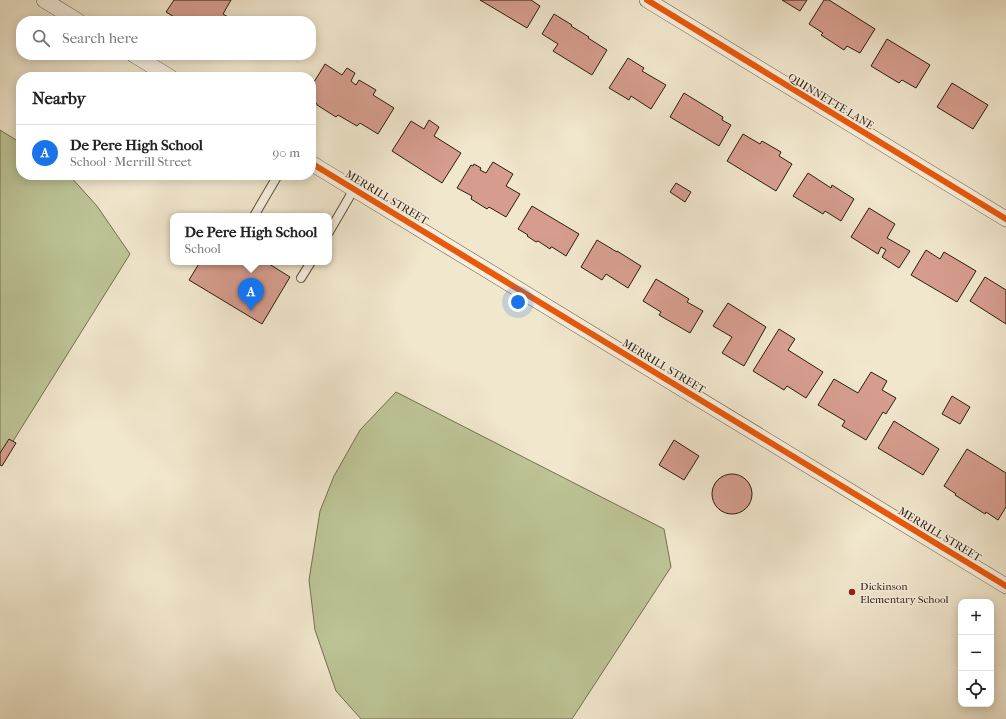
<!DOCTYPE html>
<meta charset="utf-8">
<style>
:root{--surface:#fff;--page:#f2f2f2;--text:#222;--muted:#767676;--line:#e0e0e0;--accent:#1a73e8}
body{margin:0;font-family:"IM FELL French Canon",serif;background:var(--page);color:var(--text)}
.controls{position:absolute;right:12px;bottom:12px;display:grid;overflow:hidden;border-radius:8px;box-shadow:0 2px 10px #0003}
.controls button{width:36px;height:36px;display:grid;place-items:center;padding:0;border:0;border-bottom:1px solid var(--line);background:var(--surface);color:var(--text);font:20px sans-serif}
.you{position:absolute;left:518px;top:302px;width:14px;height:14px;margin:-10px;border:3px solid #fff;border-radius:50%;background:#1a73e8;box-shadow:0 0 0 6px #1a73e833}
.badge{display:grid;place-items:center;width:26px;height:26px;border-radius:50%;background:var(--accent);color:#fff;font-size:13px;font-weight:700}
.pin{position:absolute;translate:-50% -33px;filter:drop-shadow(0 1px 2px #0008)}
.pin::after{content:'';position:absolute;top:21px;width:14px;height:12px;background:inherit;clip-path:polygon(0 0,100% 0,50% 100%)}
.popup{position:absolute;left:170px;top:213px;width:162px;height:52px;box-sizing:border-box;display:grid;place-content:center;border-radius:8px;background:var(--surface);filter:drop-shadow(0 1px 3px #0005);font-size:13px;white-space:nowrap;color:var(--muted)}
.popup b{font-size:15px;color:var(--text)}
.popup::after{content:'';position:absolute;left:50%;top:100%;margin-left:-8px;border:8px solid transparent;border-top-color:var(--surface)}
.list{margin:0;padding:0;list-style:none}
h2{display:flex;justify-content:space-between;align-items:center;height:52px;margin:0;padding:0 16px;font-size:17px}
h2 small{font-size:13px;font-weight:400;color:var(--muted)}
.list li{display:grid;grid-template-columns:26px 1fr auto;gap:12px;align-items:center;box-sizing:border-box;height:56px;padding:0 16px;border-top:1px solid var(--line)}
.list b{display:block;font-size:15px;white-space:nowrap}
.list p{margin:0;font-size:13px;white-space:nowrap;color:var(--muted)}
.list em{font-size:13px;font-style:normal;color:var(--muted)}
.icon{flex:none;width:22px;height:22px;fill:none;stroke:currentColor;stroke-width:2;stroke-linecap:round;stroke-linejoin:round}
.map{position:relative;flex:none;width:1006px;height:719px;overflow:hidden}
.search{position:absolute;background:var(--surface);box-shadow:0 2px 10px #0003;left:16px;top:16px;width:300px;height:44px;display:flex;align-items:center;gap:10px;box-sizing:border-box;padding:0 14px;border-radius:16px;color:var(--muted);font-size:15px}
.panel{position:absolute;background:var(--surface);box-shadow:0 2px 10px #0003;left:16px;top:72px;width:300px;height:108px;border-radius:16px}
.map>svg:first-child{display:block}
</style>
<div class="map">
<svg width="1006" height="719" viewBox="0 0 1006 719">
<rect width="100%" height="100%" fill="#f1e7cd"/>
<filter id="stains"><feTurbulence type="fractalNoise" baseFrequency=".005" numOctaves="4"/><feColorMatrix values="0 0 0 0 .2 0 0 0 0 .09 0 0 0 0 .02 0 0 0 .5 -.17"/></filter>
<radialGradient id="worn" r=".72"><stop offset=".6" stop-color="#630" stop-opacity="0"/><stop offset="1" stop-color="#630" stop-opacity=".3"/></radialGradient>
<g fill="#bdc496" stroke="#747052">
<polygon points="0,130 21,143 21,175 69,175 97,206 130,254 0,462"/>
<polygon points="396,392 664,529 671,567 572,719 361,719 336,691 315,630 309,580 320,511 334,476 360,430"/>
</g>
<g fill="#d69d8e" stroke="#2b1d0f">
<polygon points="174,0 231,0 223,14 228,17 226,21 181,21 166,12"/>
<polygon points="480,0 531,0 540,6 527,28"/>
<polygon points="782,0 807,0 800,11"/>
<polygon points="824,0 829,0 875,29 860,53 847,46 844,50 821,35 823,33 809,24"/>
<polygon points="554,14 572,25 571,26 589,37 588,38 607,50 592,75 553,51 558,44 542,34"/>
<polygon points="887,39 930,65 916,88 902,80 899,83 871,66"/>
<polygon points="628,58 644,68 642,71 666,85 651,109 631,96 629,100 609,88"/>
<polygon points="325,64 342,75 347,68 355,73 351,81 356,85 359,80 376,90 373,95 394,108 378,134 360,123 357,126 338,115 336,117 317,105 317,104 311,100 311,87"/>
<polygon points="952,83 988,105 973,129 937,107"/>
<polygon points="684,93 723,117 722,120 731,125 719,146 670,117"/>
<polygon points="429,120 439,127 434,136 461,153 442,183 392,151 411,121 424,129"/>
<polygon points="743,134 760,144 762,141 781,152 779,156 792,164 776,191 727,161"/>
<polygon points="493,162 513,174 506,186 520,194 506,217 489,207 487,209 471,199 472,196 457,188 471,165 473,166 474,164 481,168 480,170 486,173"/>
<polygon points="808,173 831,188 832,185 854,199 841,221 825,211 823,214 793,196"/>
<polygon points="676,183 691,192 685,202 670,192"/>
<polygon points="532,206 579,234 566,256 552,247 551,247 550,249 538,241 536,242 527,236 528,235 518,229"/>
<polygon points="869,208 895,224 887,238 910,251 899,268 882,257 886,250 881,247 878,254 851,237"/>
<polygon points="597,240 617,252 617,251 641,266 628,288 606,274 602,280 581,267"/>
<polygon points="926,250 940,259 944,252 976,271 957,302 911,275"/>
<polygon points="200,262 266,262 290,277 262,324 189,280"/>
<polygon points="985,277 1006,290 1006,324 970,301"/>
<polygon points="656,279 689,299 687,302 703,311 690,333 659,315 661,312 643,301"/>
<polygon points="728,303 766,327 744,366 722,353 732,337 713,326"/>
<polygon points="779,329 795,339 788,350 823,372 806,398 787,386 784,390 753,371"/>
<polygon points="871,372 887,381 882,390 896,398 886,414 883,412 866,440 842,426 845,421 818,405 834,379 858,393"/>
<polygon points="952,396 970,407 960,424 942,414"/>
<polygon points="894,421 939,449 923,475 878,448"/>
<polygon points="9,439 16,443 2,466 0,465 0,453"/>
<polygon points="674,440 699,456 684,480 659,465"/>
<polygon points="967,449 1006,473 1006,507 998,520 986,512 985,514 955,495 956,494 944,486"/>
<circle cx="732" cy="494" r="20"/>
</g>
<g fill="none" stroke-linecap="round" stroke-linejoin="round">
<g stroke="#5c503e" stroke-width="10">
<g id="service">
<polyline points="254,216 278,175"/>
<polyline points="329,232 354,189"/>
<polyline points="301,278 311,262"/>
</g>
</g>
<g stroke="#5c503e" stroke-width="16">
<g id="minor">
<polyline points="44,0 78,21"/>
<polyline points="647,0 1006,219"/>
<polyline points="134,55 170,77"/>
<polyline points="311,163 1006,586"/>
</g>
</g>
<use href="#service" stroke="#f6efde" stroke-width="8"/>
<use href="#minor" stroke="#f6efde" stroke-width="15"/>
<g stroke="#f6efde" stroke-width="8">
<g id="cycleway">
<polyline points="647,0 1006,219"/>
<polyline points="311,163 1006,586"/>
</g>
</g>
<use href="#cycleway" stroke="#e8590c" stroke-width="6"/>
</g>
<circle fill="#8f2418" stroke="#f6efde" stroke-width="1.5" cx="852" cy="592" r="4"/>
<g text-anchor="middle" stroke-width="3" stroke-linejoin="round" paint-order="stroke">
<g font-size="11" fill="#2b1d0f" stroke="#f6efde">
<text transform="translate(831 101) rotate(31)" y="4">QUINNETTE LANE</text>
<text transform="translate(387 197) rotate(31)" y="4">MERRILL STREET</text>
<text transform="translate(664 366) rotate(31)" y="4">MERRILL STREET</text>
<text transform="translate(940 534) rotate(31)" y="4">MERRILL STREET</text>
</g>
<g font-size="11" fill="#2b1d0f" stroke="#f6efde" text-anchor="start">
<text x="860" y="590">Dickinson<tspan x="860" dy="13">Elementary School</tspan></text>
</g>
</g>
<rect width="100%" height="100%" filter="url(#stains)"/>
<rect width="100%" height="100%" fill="url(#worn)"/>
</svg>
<div class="controls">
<button>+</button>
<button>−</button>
<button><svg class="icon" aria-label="locate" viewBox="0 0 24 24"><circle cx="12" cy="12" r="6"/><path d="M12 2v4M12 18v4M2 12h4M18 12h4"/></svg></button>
</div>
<div class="you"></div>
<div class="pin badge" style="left:251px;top:311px">A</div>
<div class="popup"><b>De Pere High School</b>School</div>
<div class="search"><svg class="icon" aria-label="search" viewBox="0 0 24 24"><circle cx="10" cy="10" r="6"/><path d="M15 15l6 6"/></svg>Search here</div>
<section class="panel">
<h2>Nearby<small></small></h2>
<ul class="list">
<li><span class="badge">A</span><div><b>De Pere High School</b><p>School · Merrill Street</p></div><em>90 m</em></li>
</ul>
</section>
</div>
